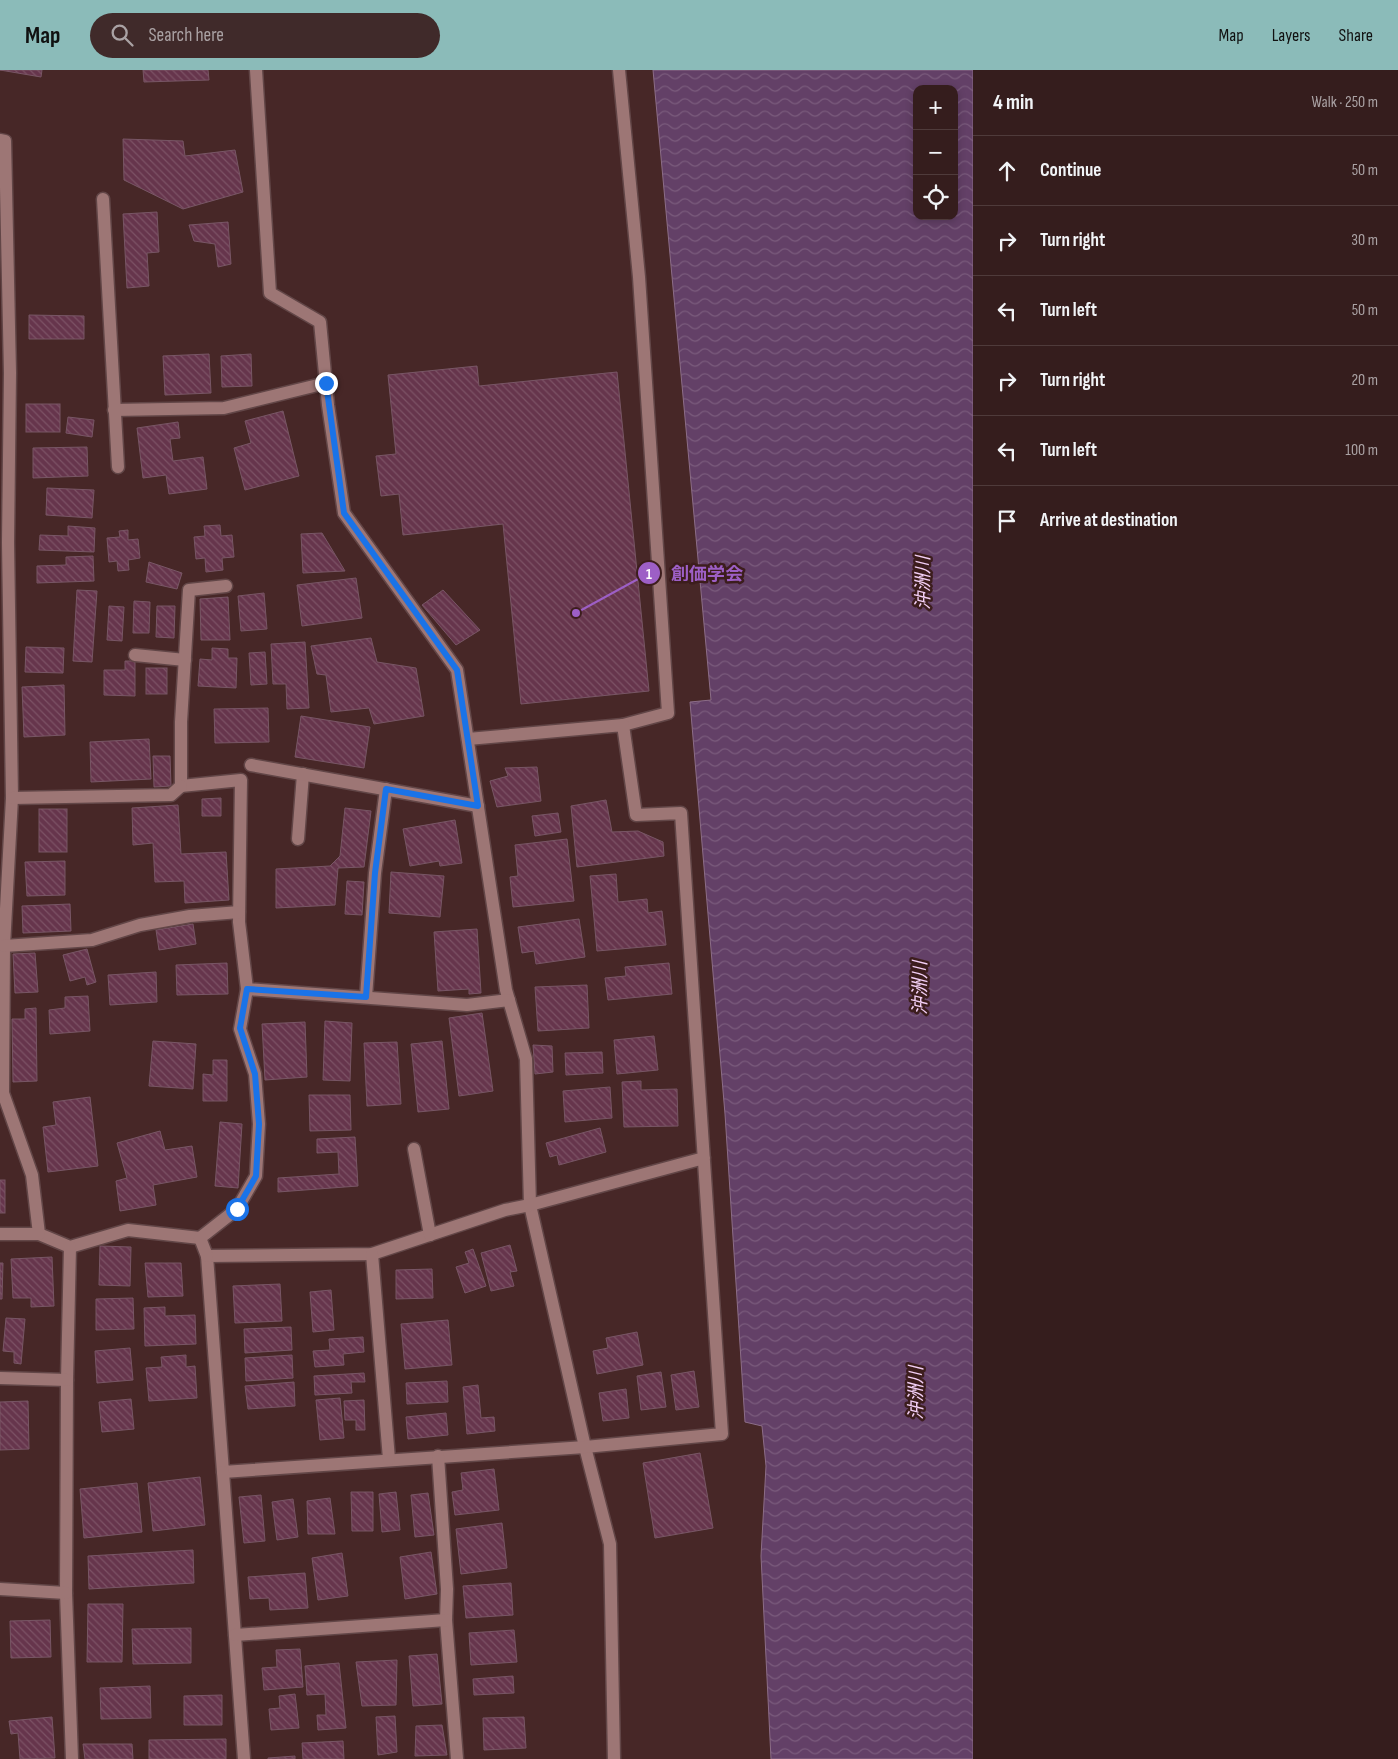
<!DOCTYPE html>
<meta charset="utf-8">
<style>
:root{--surface:#351d1d;--page:#402a2a;--text:#f1f3f6;--muted:#aaa2a4;--line:#4f3b3b;--accent:#8bbbb9}
body{margin:0;font-family:"Sofia Sans Condensed","Noto Sans JP",sans-serif;background:var(--page);color:var(--text)}
.controls{position:absolute;right:15px;top:15px;display:grid;overflow:hidden;border-radius:10px;box-shadow:0 2px 8px #0003}
.controls button{width:45px;height:45px;display:grid;place-items:center;padding:0;border:0;border-bottom:1px solid var(--line);background:var(--surface);color:var(--text);font:25px sans-serif}
.stop{position:absolute;width:15px;height:15px;margin:-11px;border:4px solid #1a73e8;border-radius:50%;background:#fff}
.stop.end{background:#1a73e8;border-color:#fff;box-shadow:0 1px 5px #0008}
.list{margin:0;padding:0;list-style:none}
h2{display:flex;justify-content:space-between;align-items:center;height:65px;margin:0;padding:0 20px;font-size:21px}
h2 small{font-size:16px;font-weight:400;color:var(--muted)}
.list li{display:grid;grid-template-columns:32px 1fr auto;gap:15px;align-items:center;box-sizing:border-box;height:70px;padding:0 20px;border-top:1px solid var(--line)}
.list b{display:block;font-size:19px;white-space:nowrap}
.list em{font-size:16px;font-style:normal;color:var(--muted)}
.icon{flex:none;width:28px;height:28px;fill:none;stroke:currentColor;stroke-width:2;stroke-linecap:round;stroke-linejoin:round}
.map{position:relative;flex:none;width:973px;height:1689px;overflow:hidden}
header{display:flex;align-items:center;gap:30px;box-sizing:border-box;height:70px;padding:0 25px;background:var(--accent);color:#111}
header strong{font-size:24px}
nav{display:flex;gap:28px;margin-inline-start:auto;font-size:18px}
.search{width:350px;height:45px;background:var(--page);display:flex;align-items:center;gap:12px;box-sizing:border-box;padding:0 18px;border-radius:28px;color:var(--muted);font-size:19px}
main{display:flex}
aside{flex:1;background:var(--surface)}
.map>svg:first-child{display:block}
</style>
<header>
<strong>Map</strong>
<div class="search"><svg class="icon" aria-label="search" viewBox="0 0 24 24"><circle cx="10" cy="10" r="6"/><path d="M15 15l6 6"/></svg>Search here</div>
<nav><a>Map</a><a>Layers</a><a>Share</a></nav>
</header>
<main>
<div class="map">
<svg width="973" height="1689" viewBox="0 0 973 1689">
<defs>
<pattern id="water-waves" width="16" height="10" patternUnits="userSpaceOnUse" patternTransform="scale(1.25)"><rect width="16" height="10" fill="#634067"/><path d="M0 5q4-4 8 0t8 0" fill="none" stroke="#7a5b7c"/></pattern>
<pattern id="building-back-hatch" width="6" height="6" patternUnits="userSpaceOnUse" patternTransform="scale(1.25)"><rect width="6" height="6" fill="#66354c"/><path d="M-1 5l2 2M0 0l6 6M5-1l2 2" fill="none" stroke="#7c5265"/></pattern>
</defs>
<rect width="100%" height="100%" fill="#472727"/>
<path fill="url(#water-waves)" stroke="#8c6d88" fill-rule="evenodd" d="M653,0H973V1689H771L761,1486L766,1396L762,1356L745,1352L725,1044L690,632L711,630ZM917,19H954V146H917Z"/>
<g fill="url(#building-back-hatch)" stroke="#785665">
<polygon points="0,0 42,0 41,7"/>
<polygon points="143,0 208,0 209,10 144,12"/>
<polygon points="123,69 183,71 185,86 235,80 243,122 183,139 124,110"/>
<polygon points="157,142 159,182 147,183 149,216 127,218 123,144"/>
<polygon points="228,152 231,194 218,197 215,174 194,171 189,155"/>
<polygon points="29,245 84,246 84,269 29,269"/>
<polygon points="209,284 211,323 165,325 163,286"/>
<polygon points="251,284 252,316 222,317 221,286"/>
<polygon points="477,296 479,316 617,302 649,621 521,634 503,454 403,465 399,424 381,426 376,386 396,384 388,305"/>
<rect x="26" y="334" width="34" height="28"/>
<polygon points="283,341 299,406 245,420 234,378 251,373 245,351"/>
<polygon points="68,347 94,350 92,367 66,363"/>
<polygon points="178,352 180,368 170,369 173,391 203,387 207,419 169,424 166,405 143,408 137,358"/>
<polygon points="87,377 88,406 33,408 33,378"/>
<polygon points="47,418 94,420 92,448 46,445"/>
<polygon points="220,455 221,466 232,465 234,487 222,488 223,500 206,502 205,488 196,489 194,467 205,466 204,456"/>
<polygon points="68,456 95,458 94,482 39,480 40,465 68,466"/>
<polygon points="128,460 128,470 138,469 140,488 128,490 129,500 118,501 117,491 109,492 107,468 120,467 119,461"/>
<polygon points="322,463 345,501 303,503 301,464"/>
<polygon points="93,486 94,511 37,513 37,496 66,495 66,487"/>
<polygon points="149,492 182,503 177,519 146,512"/>
<polygon points="356,508 362,548 302,556 297,515"/>
<polygon points="77,520 97,521 92,592 73,591"/>
<polygon points="443,520 480,560 456,575 422,535"/>
<polygon points="264,523 267,559 241,561 238,526"/>
<polygon points="228,527 230,570 201,570 200,529"/>
<polygon points="134,531 150,532 149,563 133,563"/>
<polygon points="109,536 124,537 122,571 107,570"/>
<polygon points="157,536 175,536 174,568 156,567"/>
<polygon points="371,568 377,592 416,598 424,646 374,654 369,638 331,642 326,605 317,604 311,576"/>
<polygon points="305,572 309,638 287,639 286,614 273,614 271,574"/>
<polygon points="26,577 64,578 63,603 25,602"/>
<polygon points="212,578 228,579 228,588 237,588 236,618 198,616 200,589 212,590"/>
<polygon points="265,582 267,614 251,615 249,583"/>
<polygon points="125,591 135,591 135,626 104,625 104,600 125,600"/>
<rect x="146" y="598" width="21" height="26"/>
<polygon points="64,615 65,665 24,667 22,617"/>
<polygon points="268,638 269,672 215,673 214,639"/>
<polygon points="301,646 370,657 364,698 295,687"/>
<polygon points="149,669 151,709 91,712 90,672"/>
<polygon points="153,686 170,686 171,716 154,717"/>
<polygon points="537,697 541,731 497,737 490,711 508,706 505,698"/>
<polygon points="221,728 221,746 202,746 202,729"/>
<polygon points="606,730 612,762 638,761 663,772 664,786 577,797 571,736"/>
<polygon points="178,735 181,784 226,782 229,830 185,833 184,811 155,812 153,773 133,775 132,738"/>
<polygon points="345,738 371,741 364,797 338,798 335,835 276,838 276,799 330,796 340,786"/>
<rect x="39" y="739" width="28" height="43"/>
<polygon points="558,743 561,762 535,766 532,746"/>
<polygon points="455,750 462,793 440,796 439,791 410,796 403,759"/>
<polygon points="567,769 574,831 513,837 510,807 518,806 515,775"/>
<polygon points="65,791 65,825 27,826 25,792"/>
<polygon points="391,802 444,806 440,847 389,843"/>
<polygon points="616,804 618,832 647,829 648,843 662,841 666,875 597,881 590,806"/>
<polygon points="347,811 364,812 362,845 345,844"/>
<polygon points="70,834 71,861 23,863 22,836"/>
<polygon points="579,849 585,887 536,894 534,881 522,883 518,857"/>
<polygon points="193,854 196,874 159,880 156,860"/>
<polygon points="477,859 481,923 469,924 469,919 438,921 434,862"/>
<polygon points="87,879 96,912 87,915 85,907 70,911 63,885"/>
<polygon points="35,883 38,922 15,923 13,884"/>
<polygon points="227,893 228,924 177,925 176,895"/>
<polygon points="669,893 672,924 608,930 605,908 626,906 625,897"/>
<polygon points="156,902 157,932 110,935 108,905"/>
<polygon points="587,915 589,958 538,961 535,917"/>
<polygon points="88,926 90,961 50,964 49,940 65,938 65,927"/>
<polygon points="36,938 37,1011 13,1012 12,949 25,949 25,939"/>
<polygon points="482,943 493,1021 459,1026 449,948"/>
<polygon points="325,951 352,953 350,1011 323,1010"/>
<polygon points="305,952 307,1007 265,1010 262,954"/>
<polygon points="654,966 658,1000 617,1004 614,970"/>
<polygon points="153,971 196,974 193,1019 149,1016"/>
<polygon points="442,971 449,1039 418,1042 411,974"/>
<polygon points="397,972 401,1034 367,1036 364,973"/>
<polygon points="533,975 552,976 553,1002 535,1004"/>
<polygon points="602,982 603,1003 566,1005 565,983"/>
<polygon points="213,990 227,990 227,1031 203,1031 203,1004 213,1005"/>
<polygon points="641,1011 641,1020 677,1019 678,1056 624,1057 622,1012"/>
<polygon points="610,1017 612,1048 565,1052 563,1021"/>
<polygon points="309,1025 350,1025 351,1060 310,1061"/>
<polygon points="90,1027 98,1096 48,1102 43,1057 56,1055 53,1032"/>
<polygon points="220,1052 242,1054 238,1118 215,1116"/>
<polygon points="600,1058 606,1082 559,1095 557,1085 550,1087 546,1073"/>
<polygon points="160,1061 165,1080 192,1076 197,1107 153,1115 156,1135 120,1141 116,1111 127,1108 117,1073"/>
<polygon points="355,1067 358,1116 278,1122 278,1108 339,1104 338,1082 317,1083 317,1069"/>
<rect x="0" y="1110" width="5" height="33"/>
<polygon points="510,1175 517,1201 510,1202 514,1216 491,1221 481,1183"/>
<polygon points="100,1176 131,1177 130,1216 99,1215"/>
<polygon points="473,1179 486,1216 465,1223 456,1197 469,1193 465,1182"/>
<polygon points="52,1187 54,1236 31,1237 31,1228 13,1228 11,1189"/>
<polygon points="0,1193 3,1193 2,1229 0,1229"/>
<polygon points="145,1193 181,1193 183,1226 148,1227"/>
<polygon points="432,1199 433,1228 396,1229 396,1200"/>
<polygon points="280,1214 282,1251 235,1253 233,1216"/>
<polygon points="331,1220 334,1260 313,1262 310,1222"/>
<polygon points="133,1228 134,1259 96,1260 96,1229"/>
<polygon points="165,1237 165,1246 195,1245 196,1274 145,1276 144,1238"/>
<polygon points="6,1248 25,1249 21,1294 14,1293 14,1282 3,1281"/>
<polygon points="448,1250 452,1295 405,1299 401,1254"/>
<polygon points="291,1257 292,1280 245,1283 244,1259"/>
<polygon points="637,1262 643,1295 597,1304 593,1281 608,1278 606,1268"/>
<polygon points="363,1267 364,1282 343,1284 344,1295 315,1297 313,1281 330,1280 329,1269"/>
<polygon points="130,1278 133,1310 97,1313 95,1281"/>
<polygon points="186,1285 186,1297 195,1296 197,1328 149,1331 146,1298 162,1297 161,1287"/>
<polygon points="292,1285 293,1308 246,1311 245,1288"/>
<polygon points="694,1301 699,1337 676,1340 671,1305"/>
<polygon points="661,1302 666,1337 641,1340 637,1306"/>
<polygon points="364,1303 365,1312 351,1312 352,1323 315,1325 314,1306"/>
<polygon points="447,1311 448,1332 407,1334 406,1313"/>
<polygon points="294,1312 295,1336 248,1339 245,1316"/>
<polygon points="478,1315 481,1348 494,1347 495,1361 467,1364 463,1317"/>
<polygon points="626,1319 629,1348 603,1351 599,1323"/>
<polygon points="340,1328 344,1368 320,1370 316,1330"/>
<polygon points="131,1329 134,1359 102,1362 99,1332"/>
<polygon points="364,1330 365,1360 356,1360 356,1350 345,1350 344,1331"/>
<polygon points="28,1331 29,1379 0,1380 0,1332"/>
<polygon points="446,1343 448,1365 408,1369 406,1347"/>
<polygon points="700,1383 713,1458 655,1468 643,1393"/>
<polygon points="494,1399 499,1440 455,1445 452,1422 463,1420 461,1403"/>
<polygon points="200,1407 205,1455 153,1461 148,1413"/>
<polygon points="137,1413 142,1462 84,1468 80,1419"/>
<polygon points="351,1422 373,1422 373,1461 352,1461"/>
<polygon points="396,1422 400,1460 382,1462 379,1424"/>
<polygon points="428,1423 434,1465 415,1467 411,1425"/>
<polygon points="261,1425 265,1471 244,1473 239,1427"/>
<polygon points="330,1428 335,1464 308,1464 307,1431"/>
<polygon points="293,1429 298,1467 277,1470 272,1432"/>
<polygon points="502,1453 507,1498 461,1504 456,1459"/>
<polygon points="193,1480 194,1513 89,1519 88,1486"/>
<polygon points="431,1482 437,1524 405,1529 400,1487"/>
<polygon points="342,1483 348,1526 318,1530 312,1488"/>
<polygon points="305,1503 308,1538 270,1540 269,1528 250,1529 248,1507"/>
<polygon points="511,1513 513,1545 466,1548 463,1516"/>
<polygon points="88,1534 123,1534 122,1592 87,1592"/>
<polygon points="50,1550 51,1587 11,1588 10,1551"/>
<polygon points="191,1558 191,1593 133,1594 132,1559"/>
<polygon points="514,1560 517,1592 471,1595 469,1563"/>
<polygon points="300,1579 303,1617 264,1620 262,1598 277,1597 276,1580"/>
<polygon points="437,1584 442,1634 413,1636 409,1586"/>
<polygon points="397,1590 396,1635 362,1636 356,1592"/>
<polygon points="339,1593 346,1658 318,1660 317,1645 326,1645 325,1624 307,1625 305,1596"/>
<polygon points="513,1606 514,1623 474,1625 473,1609"/>
<polygon points="150,1616 151,1648 101,1649 100,1618"/>
<polygon points="295,1624 299,1658 271,1660 269,1639 280,1638 279,1626"/>
<polygon points="222,1625 222,1655 184,1655 184,1626"/>
<polygon points="395,1646 397,1682 378,1685 376,1647"/>
<polygon points="52,1647 55,1688 20,1689 18,1663 11,1664 9,1651"/>
<polygon points="524,1647 526,1678 484,1680 483,1648"/>
<polygon points="442,1655 447,1685 415,1686 416,1656"/>
<polygon points="226,1669 226,1689 149,1689 149,1670"/>
<polygon points="343,1671 344,1689 303,1689 302,1673"/>
<polygon points="83,1674 132,1674 133,1689 85,1689"/>
<polygon points="295,1686 295,1689 268,1689 268,1688"/>
</g>
<g fill="none" stroke-linecap="round" stroke-linejoin="round">
<g stroke="#624647" stroke-width="15">
<g id="service">
<polyline points="619,0 639,207 668,643 623,655"/>
<polyline points="114,340 224,338 326,313"/>
<polyline points="135,585 185,590"/>
<polyline points="298,769 303,704"/>
</g>
</g>
<g stroke="#624647" stroke-width="15">
<g id="minor">
<polyline points="256,0 270,223 320,252 328,335 344,443 457,600 506,920 526,989 530,1135 585,1377 610,1474 614,1689"/>
<polyline points="0,70 5,71 10,303 8,473 12,728 4,876 3,1023 32,1105 39,1164 70,1177 128,1160 200,1168"/>
<polyline points="103,129 118,397"/>
<polyline points="226,516 189,520 181,652 181,716 241,710 239,852 247,919 467,935 509,930"/>
<polyline points="468,669 623,655 636,745 681,743 722,1364 585,1377 223,1402 207,1186 372,1184 505,1140 530,1135 704,1088"/>
<polyline points="251,695 478,736"/>
<polyline points="12,728 171,725 181,716"/>
<polyline points="4,876 92,870 140,855 190,846 239,842"/>
<polyline points="366,927 375,803 386,719"/>
<polyline points="414,1079 430,1165"/>
<polyline points="0,1164 39,1164"/>
<polyline points="70,1177 67,1310 66,1523 72,1689"/>
<polyline points="372,1184 389,1389"/>
<polyline points="207,1186 200,1168 237,1139 256,1106 259,1054 255,1004 240,959 247,919"/>
<polyline points="0,1308 67,1310"/>
<polyline points="438,1386 447,1519 446,1550 457,1689"/>
<polyline points="223,1402 244,1689"/>
<polyline points="0,1519 66,1523"/>
<polyline points="235,1565 446,1550"/>
</g>
</g>
<use href="#service" stroke="#9d7675" stroke-width="12"/>
<use href="#minor" stroke="#9d7675" stroke-width="12"/>
</g>
<g fill="none" stroke-linecap="round" stroke-linejoin="round">
<polyline stroke="#1a73e8" stroke-width="6" points="237,1139 256,1106 259,1054 255,1004 240,958 247,919 366,927 375,803 386,719 478,736 457,600 344,443 326,313"/>
</g>
<g text-anchor="middle" stroke-width="5" stroke-linejoin="round" paint-order="stroke">
<g font-size="18" font-style="italic" fill="#f5d1f8" stroke="#3c1d1d">
<text transform="translate(923 513) rotate(-90)" y="6">沖洲川</text>
<text transform="translate(920 918) rotate(-90)" y="6">沖洲川</text>
<text transform="translate(916 1323) rotate(-90)" y="6">沖洲川</text>
</g>
</g>
<path fill="none" stroke="#9d5fc6" stroke-width="2" d="M576 543L649 503"/>
<g fill="#9d5fc6" stroke="#3c1d1d" stroke-width="2">
<circle cx="576" cy="543" r="5"/>
<circle cx="649" cy="503" r="12"/>
</g>
<g font-size="15" text-anchor="middle" font-weight="bold" fill="#fff">
<text x="649" y="509">1</text>
</g>
<g font-size="18" text-anchor="middle" font-weight="bold" fill="#9d5fc6" stroke="#3c1d1d" stroke-width="5" stroke-linejoin="round" paint-order="stroke">
<text x="707" y="510">創価学会</text>
</g>
</svg>
<div class="controls">
<button>+</button>
<button>−</button>
<button><svg class="icon" aria-label="locate" viewBox="0 0 24 24"><circle cx="12" cy="12" r="6"/><path d="M12 2v4M12 18v4M2 12h4M18 12h4"/></svg></button>
</div>
<div class="stop" style="left:237px;top:1139px"></div>
<div class="stop end" style="left:326px;top:313px"></div>
</div>
<aside>
<h2>4 min<small>Walk · 250 m</small></h2>
<ul class="list">
<li><svg class="icon" aria-label="ahead" viewBox="0 0 24 24"><path d="M12 20V5M6 11l6-6 6 6"/></svg><div><b>Continue</b></div><em>50 m</em></li>
<li><svg class="icon" aria-label="right" viewBox="0 0 24 24"><path d="M7 20v-9h11M14 6l5 5-5 5"/></svg><div><b>Turn right</b></div><em>30 m</em></li>
<li><svg class="icon" aria-label="left" viewBox="0 0 24 24"><path d="M17 20v-9H6M10 6l-5 5 5 5"/></svg><div><b>Turn left</b></div><em>50 m</em></li>
<li><svg class="icon" aria-label="right" viewBox="0 0 24 24"><path d="M7 20v-9h11M14 6l5 5-5 5"/></svg><div><b>Turn right</b></div><em>20 m</em></li>
<li><svg class="icon" aria-label="left" viewBox="0 0 24 24"><path d="M17 20v-9H6M10 6l-5 5 5 5"/></svg><div><b>Turn left</b></div><em>100 m</em></li>
<li><svg class="icon" aria-label="arrive" viewBox="0 0 24 24"><path d="M6 21V4h12l-3 4 3 4H6"/></svg><div><b>Arrive at destination</b></div></li>
</ul>
</aside>
</main>
